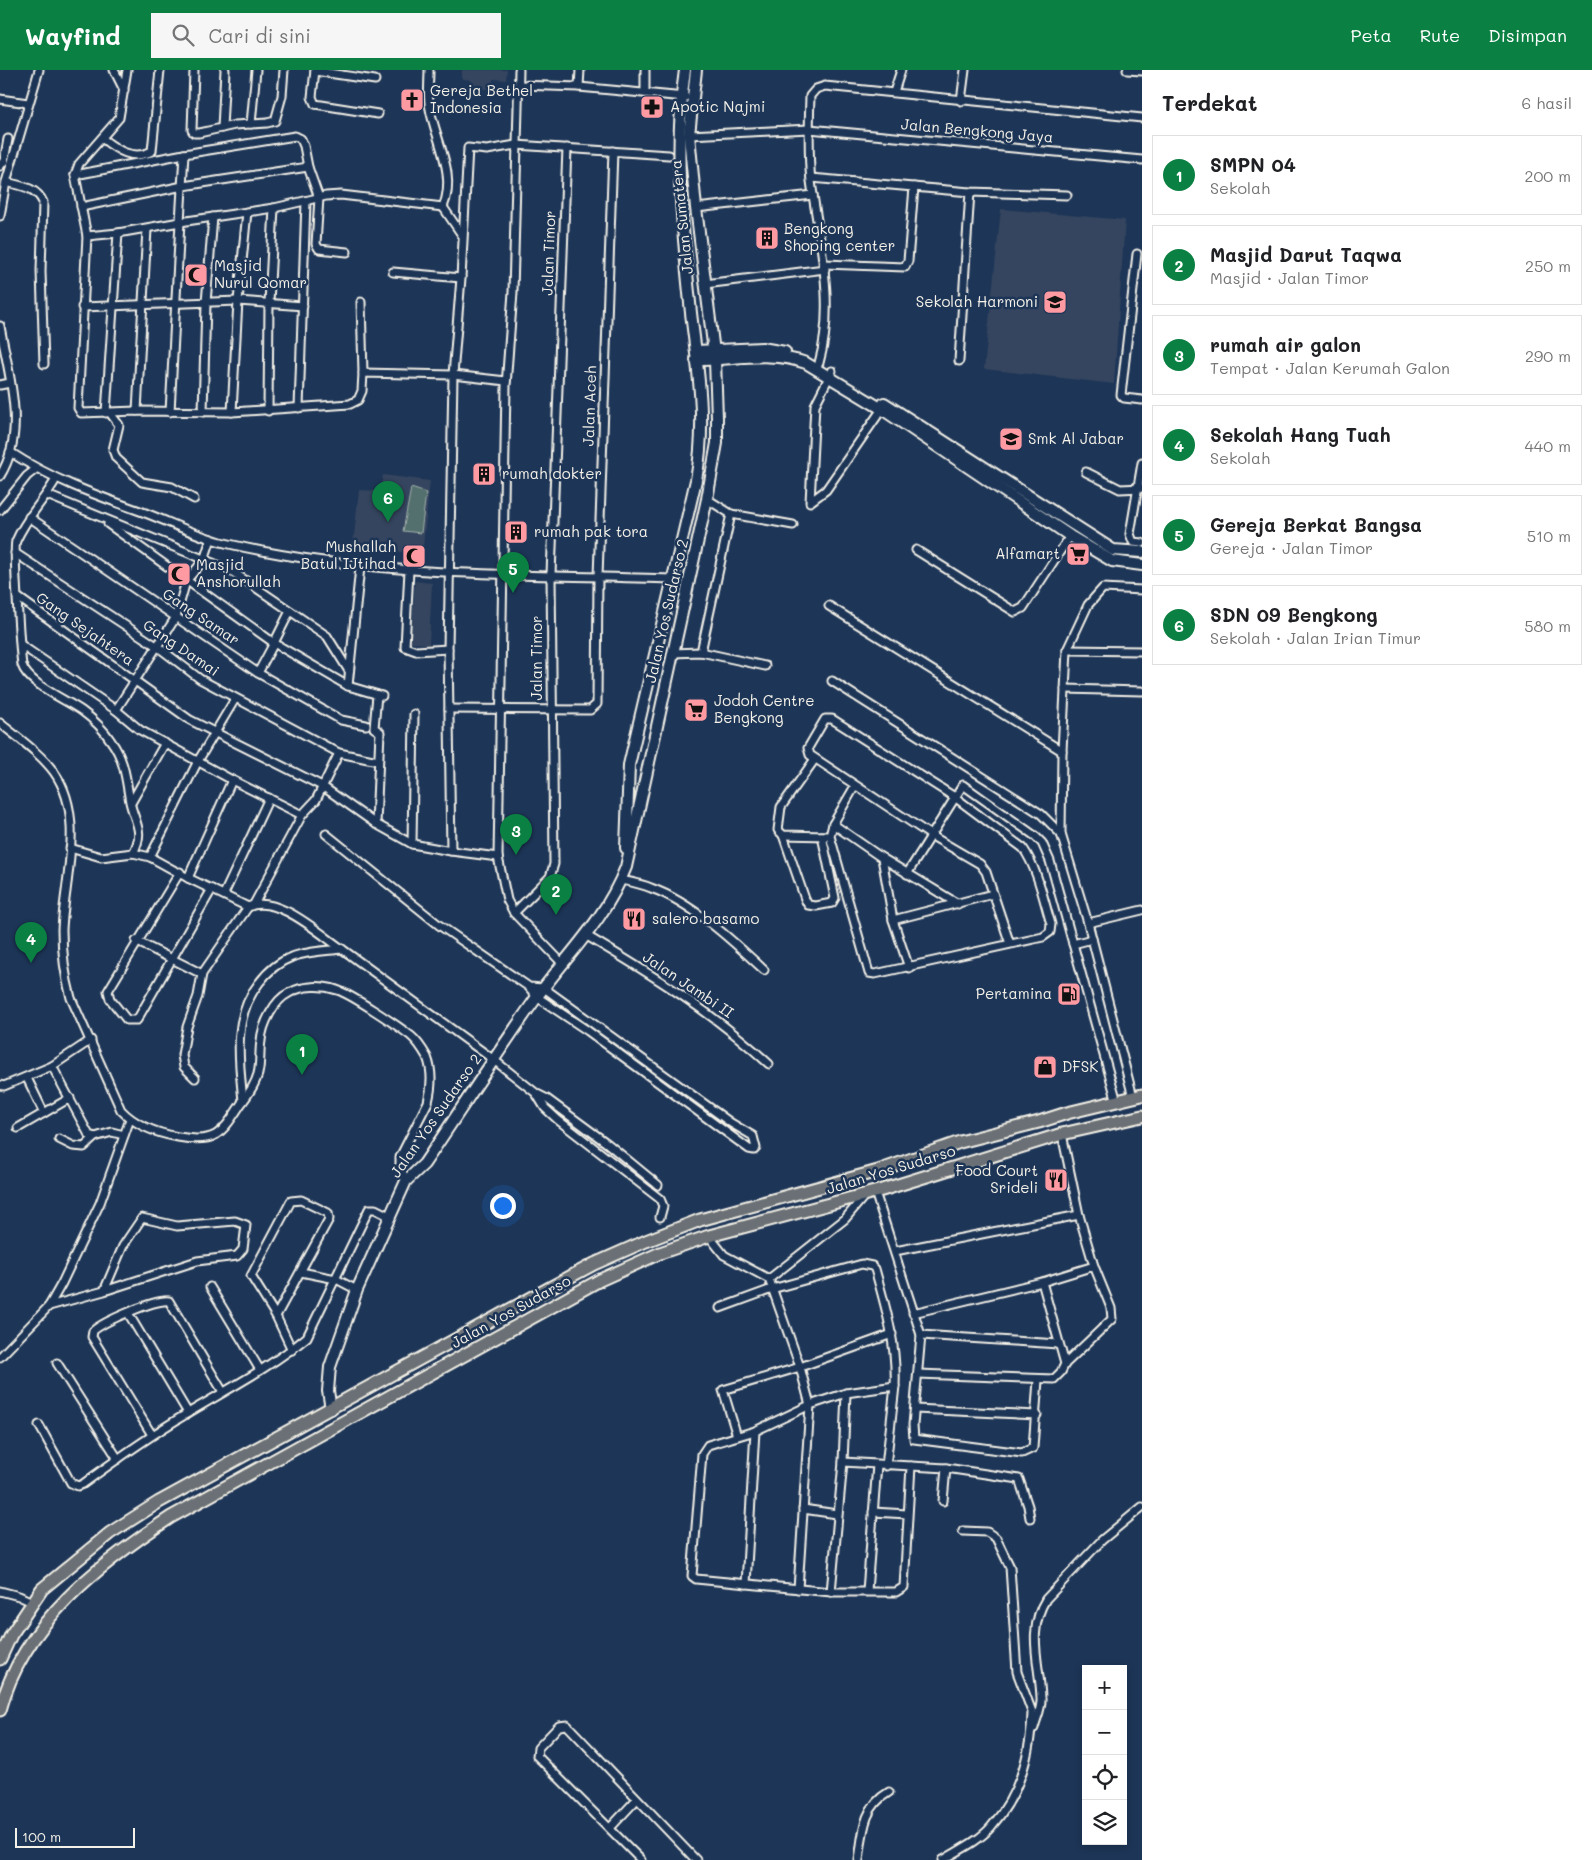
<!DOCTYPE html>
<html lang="id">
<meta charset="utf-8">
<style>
:root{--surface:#fff;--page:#f6f6f6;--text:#202124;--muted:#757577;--line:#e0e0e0;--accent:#0b8043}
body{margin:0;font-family:Mali,sans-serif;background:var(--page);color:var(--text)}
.controls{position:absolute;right:15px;bottom:15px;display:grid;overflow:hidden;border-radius:0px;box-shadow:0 2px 8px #0003}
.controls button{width:45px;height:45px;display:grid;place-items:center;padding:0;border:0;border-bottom:1px solid var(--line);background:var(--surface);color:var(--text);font:25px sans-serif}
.scale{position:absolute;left:15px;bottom:12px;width:120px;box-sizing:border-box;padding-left:5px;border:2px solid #f4f1e8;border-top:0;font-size:14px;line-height:18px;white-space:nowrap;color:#f4f1e8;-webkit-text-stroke:4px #1d3557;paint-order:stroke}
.you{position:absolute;left:502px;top:1135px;width:18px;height:18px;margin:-12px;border:4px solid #fff;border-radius:50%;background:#1a73e8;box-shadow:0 0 0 8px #1a73e833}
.badge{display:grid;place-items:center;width:32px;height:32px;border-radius:50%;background:var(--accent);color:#fff;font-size:16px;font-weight:700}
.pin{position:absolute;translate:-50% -41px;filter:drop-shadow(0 1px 2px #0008)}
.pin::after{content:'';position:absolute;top:26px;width:18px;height:15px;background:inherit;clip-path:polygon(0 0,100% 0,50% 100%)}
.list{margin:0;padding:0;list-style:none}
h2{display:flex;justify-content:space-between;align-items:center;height:65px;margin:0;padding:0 20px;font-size:21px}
h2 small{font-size:16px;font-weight:400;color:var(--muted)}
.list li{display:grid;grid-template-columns:32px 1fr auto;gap:15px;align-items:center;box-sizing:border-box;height:80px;margin:0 10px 10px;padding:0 10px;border:1px solid var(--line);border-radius:0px}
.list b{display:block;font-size:19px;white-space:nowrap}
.list p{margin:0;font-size:16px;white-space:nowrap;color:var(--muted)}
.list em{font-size:16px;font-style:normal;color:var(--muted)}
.icon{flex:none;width:28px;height:28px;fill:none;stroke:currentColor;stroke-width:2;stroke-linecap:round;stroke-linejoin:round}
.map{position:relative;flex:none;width:1142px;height:1790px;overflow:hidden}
header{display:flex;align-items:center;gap:30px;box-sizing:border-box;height:70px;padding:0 25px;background:var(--accent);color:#fff}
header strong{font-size:24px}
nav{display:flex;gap:28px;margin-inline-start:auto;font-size:18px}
.search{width:350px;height:45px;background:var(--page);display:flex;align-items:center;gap:12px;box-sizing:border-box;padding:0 18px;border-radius:0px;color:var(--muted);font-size:19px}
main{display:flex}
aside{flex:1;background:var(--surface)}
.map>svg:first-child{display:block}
</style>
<header>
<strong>Wayfind</strong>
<div class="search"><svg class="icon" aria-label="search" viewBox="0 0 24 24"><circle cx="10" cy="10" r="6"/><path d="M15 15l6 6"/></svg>Cari di sini</div>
<nav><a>Peta</a><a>Rute</a><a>Disimpan</a></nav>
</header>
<main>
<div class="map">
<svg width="1142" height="1790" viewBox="0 0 1142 1790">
<rect width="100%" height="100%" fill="#1d3557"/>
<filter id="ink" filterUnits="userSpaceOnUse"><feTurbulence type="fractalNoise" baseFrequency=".02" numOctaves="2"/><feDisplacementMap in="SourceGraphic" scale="10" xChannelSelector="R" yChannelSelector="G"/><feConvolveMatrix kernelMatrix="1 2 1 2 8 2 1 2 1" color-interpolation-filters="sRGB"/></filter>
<g filter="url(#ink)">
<g fill="#34455f">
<polygon points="462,0 507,0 506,10 493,9 493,19 472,19 471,10 462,9"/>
<polygon points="1001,139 1125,150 1114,314 984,299"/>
<polygon points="383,405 430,411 422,485 353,475 359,420 380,421"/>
<polygon points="415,511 432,513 429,575 411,572"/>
</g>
<polygon fill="#53706e" stroke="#a4b0ab" points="411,418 426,423 421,463 403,461"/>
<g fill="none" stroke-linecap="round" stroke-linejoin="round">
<g stroke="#f4f1e8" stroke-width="11">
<g id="street">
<polyline points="114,0 124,20"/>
<polyline points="127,0 119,48 79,94 75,105 87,166 78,338 81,343 137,341 232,342 350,334 358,330 362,321 363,303 453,305 506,311"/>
<polyline points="194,0 192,60 194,63 199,63 235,55 267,53 275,51 282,26 284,0"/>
<polyline points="315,0 312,27 315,34 378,44"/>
<path d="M429,0C429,13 427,27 430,39C436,71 457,105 443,137L462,165"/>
<polyline points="519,0 513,222 506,316 498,787 507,830 514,843 563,894"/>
<polyline points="645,0 645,23"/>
<polyline points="1127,0 1142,1"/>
<polyline points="315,1 375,10"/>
<polyline points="519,15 579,17 685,27"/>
<polyline points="579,17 580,0"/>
<polyline points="894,22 901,0"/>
<polyline points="0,29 28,33"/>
<polyline points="961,31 965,0"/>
<polyline points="251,54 256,0"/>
<polyline points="222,58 225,0"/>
<polyline points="689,65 809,59 1142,90"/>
<path d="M103,69C117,80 133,91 152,81L160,0"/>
<polyline points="184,84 180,152 274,138 326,126 341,125 443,137"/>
<polyline points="0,96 4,91 8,69"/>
<polyline points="75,105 184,84 295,66 301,69 304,76 308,97 319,128 316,174 319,179 347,182"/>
<polyline points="811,108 970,122 1067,125"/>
<path d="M6,112C21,116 36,117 43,132L41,201L44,294"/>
<polyline points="81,137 183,116 308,97"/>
<polyline points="696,138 813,125"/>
<polyline points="0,146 6,112 39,0"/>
<polyline points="87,166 118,163 180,152 170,342"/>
<polyline points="1137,184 1121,325 1124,328 1142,330"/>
<polyline points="824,194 905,197 908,191 914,117"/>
<polyline points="393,202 461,208"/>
<polyline points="705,214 825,199"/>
<polyline points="361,232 363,303"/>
<polyline points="82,237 238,231 303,236"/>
<path d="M0,256C8,303 28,361 0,406"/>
<polyline points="959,291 970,122"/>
<path d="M819,293C836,233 819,171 811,111C808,83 809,54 810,26L816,19L825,16L1142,48"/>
<polyline points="832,301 815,335 810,432 826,420 884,336"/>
<polyline points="0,315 10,313"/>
<polyline points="299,338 306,131"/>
<polyline points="137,341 147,159"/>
<polyline points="268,341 269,233 274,138"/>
<polyline points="203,342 206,233 213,147"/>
<polyline points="232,342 238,231 247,142"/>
<polyline points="106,343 118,163"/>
<polyline points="110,343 119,355 113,380 116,388 142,412 172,417 194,429"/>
<path d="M10,382C51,409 95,425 140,441C168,451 196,466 225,473C371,508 523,504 672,509"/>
<polyline points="1142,393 1130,464 1133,472 1142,473"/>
<polyline points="1086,402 1120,419 1142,418"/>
<path d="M56,409C44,431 26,447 16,471C13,479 20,580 22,595C28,614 65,629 82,641C93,649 104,660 111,671C125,690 126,710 130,732C135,754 145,761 133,783"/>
<polyline points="47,425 230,500 327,566 349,601"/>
<polyline points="707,429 731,444 793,455"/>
<polyline points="0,440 27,406 36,399"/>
<polyline points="29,447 258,603 341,650 366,655"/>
<polyline points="108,454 274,573 290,541"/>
<polyline points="916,480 1015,542 1023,538 1070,466"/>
<polyline points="15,483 158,577 200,609 339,683 378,691"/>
<polyline points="409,500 405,577 416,581 448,579"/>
<polyline points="19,528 190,650 322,716 376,754 412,774 451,781"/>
<polyline points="829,536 1062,681"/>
<polyline points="21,575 116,640 140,660 232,710 302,745 316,730 339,683"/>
<polyline points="1067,580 1142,581"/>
<polyline points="701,582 731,444"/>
<polyline points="672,583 701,582 765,596"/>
<polyline points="258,603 274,573 348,616 382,626"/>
<polyline points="832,611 1041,744 1061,764"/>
<polyline points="348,616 360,497"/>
<polyline points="1065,619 1142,621"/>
<polyline points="449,639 590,640 597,634 598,507 613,81"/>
<polyline points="116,640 176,547 186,511 204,490 211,469"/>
<path d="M0,653C18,668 40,683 54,702C86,747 64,810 62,860C62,883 65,906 71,928L121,1040C136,1056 156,1063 178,1067C217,1074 222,1063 241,1034C248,1025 255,1015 258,1004C261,992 259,982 261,971C262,955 274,930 289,923C303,915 322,915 337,920C351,924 398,956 411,966C417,971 423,980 427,987C433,1002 432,1016 428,1032L400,1087V1096L406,1111"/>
<polyline points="815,689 781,737 778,760 783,765 827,766"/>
<path d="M855,716L833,754L830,766L869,903L875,904L1043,867L1050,862L1051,854C1043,828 1038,800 1023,778L956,728L832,649H825L808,678L810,685L932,766L980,794L986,802L1010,874"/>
<polyline points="131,733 165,673"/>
<polyline points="376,754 380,662 374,658 377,625"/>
<polyline points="833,754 882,788 958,834"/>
<polyline points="326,764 439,855 529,917 537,927 588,961 749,1079 754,1080 756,1078 753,1066 731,1053 544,918 529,917"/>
<polyline points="783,765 805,829 808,835 816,836 832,833 835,828 822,766"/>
<polyline points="412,774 414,644"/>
<path d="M70,778L101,787L133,783L150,787L188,808L248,837C276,823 320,864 342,879"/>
<polyline points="150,787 198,691 235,629"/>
<polyline points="498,787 451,781 448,579 453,305 461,208 468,78 487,80 516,75 669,85"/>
<polyline points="882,788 893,850 909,898"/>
<polyline points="180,802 108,921 110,929 127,950 137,950 212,819"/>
<polyline points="907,804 963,715 1035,766 1042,773 1050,791 1117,1032"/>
<polyline points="188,808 232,710"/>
<path d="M621,810C631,812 642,814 651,818C691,832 733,871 764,900"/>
<polyline points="224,824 269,728"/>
<polyline points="254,834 302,745"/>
<polyline points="514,843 550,807 554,794 551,505 567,78"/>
<polyline points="893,850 993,824"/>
<polyline points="1088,853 1142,840"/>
<path d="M587,866C651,904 714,943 769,994"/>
<polyline points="136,871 202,904"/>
<polyline points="1073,874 1092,869"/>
<polyline points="52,996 89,1065 95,1067 112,1062 124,1065"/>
<polyline points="27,1008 44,1043"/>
<polyline points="195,1008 184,997 182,985 187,957 198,926 202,904 248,837"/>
<polyline points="0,1015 4,1016 52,996 91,970"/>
<polyline points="537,1025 545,1038 558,1050 660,1129 663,1136 660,1147"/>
<polyline points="1133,1027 1088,853 1061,764 1062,681 1067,580 1088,535 1103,518 1142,520"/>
<path d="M243,1031C239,990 232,947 259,913C268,901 278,892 292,887C307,881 325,881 342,879L494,990L537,1024L547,1029L608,1074L658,1115"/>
<polyline points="18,1058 70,1028"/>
<polyline points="59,1069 73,1076 84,1077 95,1067"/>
<polyline points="875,1122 921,1265 913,1355 914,1369 1022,1383 1033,1378 1038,1310"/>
<polyline points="709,1166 724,1185 769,1209 800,1297 810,1335 798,1519"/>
<polyline points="895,1181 1079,1145"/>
<polyline points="301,1202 336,1209 357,1220"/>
<polyline points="769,1209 845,1149 866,1124"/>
<polyline points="210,1217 260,1300"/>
<polyline points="49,1236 104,1221 123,1176 142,1148 177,1156 235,1151 246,1155 243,1179 237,1186 197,1191 104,1221"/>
<path d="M720,1238L772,1219L862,1194L872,1196L875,1199C886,1238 897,1275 895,1316"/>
<polyline points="128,1243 188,1343"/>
<polyline points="913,1243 1042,1212 1094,1196 1079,1145 1062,1064"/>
<polyline points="276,1246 329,1149 328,1143 301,1130 291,1131 251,1206 276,1246 292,1280"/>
<polyline points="921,1265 1058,1274"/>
<polyline points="0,1287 49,1236 62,1213 100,1133 130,1049"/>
<polyline points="57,1293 118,1389"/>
<polyline points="1065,1294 1112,1249 1111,1238 1094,1196"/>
<polyline points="918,1304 1054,1309 1061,1302 1065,1294 1042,1212"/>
<polyline points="915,1339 1037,1345"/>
<path d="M39,1355L71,1413L78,1416L83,1414C117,1389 151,1365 188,1343C228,1319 271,1297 307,1267L369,1139H375L391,1147"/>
<path d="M152,1365L92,1267L93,1261C104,1251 156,1229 169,1231L223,1322"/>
<polyline points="737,1366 723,1320 800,1297 892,1264"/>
<polyline points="843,1392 911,1396 904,1517 896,1522 831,1522 696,1509 692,1506 702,1384 708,1375 755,1361 810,1335 846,1323 895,1316 886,1396"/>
<polyline points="911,1396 946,1398 1019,1409 1028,1436 1030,1448"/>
<polyline points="943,1431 946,1398"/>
<polyline points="803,1439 837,1444"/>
<polyline points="873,1442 907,1444"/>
<polyline points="746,1514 755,1361"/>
<polyline points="0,1521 19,1526 32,1532"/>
<polyline points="867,1521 877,1395"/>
<polyline points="831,1522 843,1392 846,1323"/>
<path d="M1034,1658C1036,1649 1042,1638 1041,1628C1040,1594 1026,1561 1046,1529L1102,1470L1142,1437"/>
<polyline points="610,1758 637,1729"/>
<polyline points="641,1790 537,1686 538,1678 559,1656 567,1655 696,1790"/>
<path d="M859,1790C863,1762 863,1737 889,1722"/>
<path d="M943,1790C959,1780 979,1771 991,1757C1019,1725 1031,1684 1032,1642L1017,1602L1010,1497L996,1468L987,1462L963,1461"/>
</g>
</g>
<g stroke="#f4f1e8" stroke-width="14">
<g id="secondary">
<polyline points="696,281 762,278 785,282"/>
<path d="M696,290C733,290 770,280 806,293L882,339L1070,466L1112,491L1142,495"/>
<polyline points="884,333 1113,480 1142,482"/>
<path d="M626,778L629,695L696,410C707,351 698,301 691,243C683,162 673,81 685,0"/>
<path d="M331,1339L328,1321L330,1297L357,1220L406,1111L424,1094C462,1038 499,980 539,924C571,881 606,848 626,797L707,429L717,373V348L715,290L696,138L689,65L696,0"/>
</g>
</g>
<g stroke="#f4f1e8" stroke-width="15">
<g id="primary">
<polyline points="0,1589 11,1565 42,1519 110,1463 159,1432 553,1216 594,1194 646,1171 700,1150 878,1101 960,1072 1039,1052 1067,1043 1142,1025"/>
<path d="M0,1640C23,1553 99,1494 171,1447L600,1210L660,1183L709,1166L882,1120L1062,1064L1142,1046"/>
</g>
</g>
<use href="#street" stroke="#1d3557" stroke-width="7"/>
<use href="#secondary" stroke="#1d3557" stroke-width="10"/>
<use href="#primary" stroke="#6b7074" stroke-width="11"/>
</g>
</g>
<defs>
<g id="church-square" transform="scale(1.25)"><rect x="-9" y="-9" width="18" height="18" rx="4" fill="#ff9aa2" stroke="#1d3557"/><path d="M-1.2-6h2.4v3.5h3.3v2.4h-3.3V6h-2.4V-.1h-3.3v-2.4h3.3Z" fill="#111"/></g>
<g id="pharmacy-square" transform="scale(1.25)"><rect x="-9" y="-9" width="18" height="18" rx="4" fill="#ff9aa2" stroke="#1d3557"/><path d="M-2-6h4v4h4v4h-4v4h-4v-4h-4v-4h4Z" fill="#111"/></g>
<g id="building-square" transform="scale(1.25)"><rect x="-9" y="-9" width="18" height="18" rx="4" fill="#ff9aa2" stroke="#1d3557"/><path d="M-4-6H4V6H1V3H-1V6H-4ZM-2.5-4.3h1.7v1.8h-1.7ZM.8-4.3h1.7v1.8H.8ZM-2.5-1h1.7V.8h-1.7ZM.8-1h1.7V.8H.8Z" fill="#111"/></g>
<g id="mosque-square" transform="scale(1.25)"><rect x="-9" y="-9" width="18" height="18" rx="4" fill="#ff9aa2" stroke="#1d3557"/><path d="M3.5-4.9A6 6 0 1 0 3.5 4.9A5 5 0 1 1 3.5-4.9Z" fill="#111"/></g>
<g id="school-square" transform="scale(1.25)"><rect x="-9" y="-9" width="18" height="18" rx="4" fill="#ff9aa2" stroke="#1d3557"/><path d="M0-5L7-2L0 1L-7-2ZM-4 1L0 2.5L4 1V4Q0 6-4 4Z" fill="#111"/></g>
<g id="supermarket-square" transform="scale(1.25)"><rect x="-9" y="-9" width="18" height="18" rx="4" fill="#ff9aa2" stroke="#1d3557"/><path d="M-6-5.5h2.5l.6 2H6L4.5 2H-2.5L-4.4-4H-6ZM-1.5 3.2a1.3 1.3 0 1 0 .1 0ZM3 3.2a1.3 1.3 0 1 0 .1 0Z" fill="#111"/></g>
<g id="restaurant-square" transform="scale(1.25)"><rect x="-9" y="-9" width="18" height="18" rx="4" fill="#ff9aa2" stroke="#1d3557"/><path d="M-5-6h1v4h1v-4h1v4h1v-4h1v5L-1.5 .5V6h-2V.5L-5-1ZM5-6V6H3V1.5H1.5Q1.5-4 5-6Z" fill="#111"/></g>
<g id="fuel-square" transform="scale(1.25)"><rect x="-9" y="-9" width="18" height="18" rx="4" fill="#ff9aa2" stroke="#1d3557"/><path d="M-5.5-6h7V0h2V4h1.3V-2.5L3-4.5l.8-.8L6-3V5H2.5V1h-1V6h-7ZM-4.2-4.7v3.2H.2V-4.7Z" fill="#111"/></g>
<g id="shop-square" transform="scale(1.25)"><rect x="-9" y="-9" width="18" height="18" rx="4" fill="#ff9aa2" stroke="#1d3557"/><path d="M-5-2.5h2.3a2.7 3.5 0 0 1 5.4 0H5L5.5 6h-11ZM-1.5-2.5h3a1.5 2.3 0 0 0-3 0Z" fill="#111"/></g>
</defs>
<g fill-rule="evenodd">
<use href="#church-square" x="412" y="30"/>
<use href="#pharmacy-square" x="652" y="37"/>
<use href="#building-square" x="767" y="168"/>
<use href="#mosque-square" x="196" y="205"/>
<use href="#school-square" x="1055" y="232"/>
<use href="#school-square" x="1011" y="369"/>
<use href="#building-square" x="484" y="404"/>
<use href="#building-square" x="516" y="462"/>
<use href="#supermarket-square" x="1078" y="484"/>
<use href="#mosque-square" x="414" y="486"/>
<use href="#mosque-square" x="179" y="504"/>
<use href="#supermarket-square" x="696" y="640"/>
<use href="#restaurant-square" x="634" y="849"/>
<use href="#fuel-square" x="1069" y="924"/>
<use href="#shop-square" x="1045" y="997"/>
<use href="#restaurant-square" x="1056" y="1110"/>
</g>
<g text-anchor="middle" stroke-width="5" stroke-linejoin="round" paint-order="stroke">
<g font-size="15" fill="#f4f1e8" stroke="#1d3557" text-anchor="start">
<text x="430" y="26">Gereja Bethel<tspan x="430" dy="17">Indonesia</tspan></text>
<text x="670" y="42">Apotic Najmi</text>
<text x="784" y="164">Bengkong<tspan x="784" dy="17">Shoping center</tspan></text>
<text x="214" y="201">Masjid<tspan x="214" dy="17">Nurul Qomar</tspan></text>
<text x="1038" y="237" text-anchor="end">Sekolah Harmoni</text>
<text x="1028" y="374">Smk Al Jabar</text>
<text x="502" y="409">rumah dokter</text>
<text x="534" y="467">rumah pak tora</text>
<text x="396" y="482" text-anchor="end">Mushallah<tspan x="396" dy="17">Batul IJtihad</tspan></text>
<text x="1060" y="489" text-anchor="end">Alfamart</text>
<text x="196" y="500">Masjid<tspan x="196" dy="17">Anshorullah</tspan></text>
<text x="714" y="636">Jodoh Centre<tspan x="714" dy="17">Bengkong</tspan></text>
<text x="652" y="854">salero basamo</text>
<text x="1052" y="929" text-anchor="end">Pertamina</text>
<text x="1062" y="1002">DFSK</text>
<text x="1038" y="1106" text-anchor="end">Food Court<tspan x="1038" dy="17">Srideli</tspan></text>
</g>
<g font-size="15" fill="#f4f1e8" stroke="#1d3557">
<text transform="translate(977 61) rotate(5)" y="5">Jalan Bengkong Jaya</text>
<text transform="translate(682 147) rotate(-96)" y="5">Jalan Sumatera</text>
<text transform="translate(549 183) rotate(-88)" y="5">Jalan Timor</text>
<text transform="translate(590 336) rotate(-88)" y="5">Jalan Aceh</text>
<text transform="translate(667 541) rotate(-77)" y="5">Jalan Yos Sudarso 2</text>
<text transform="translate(201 547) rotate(34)" y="5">Gang Samar</text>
<text transform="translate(85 559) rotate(35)" y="5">Gang Sejahtera</text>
<text transform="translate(181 578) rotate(34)" y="5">Gang Damai</text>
<text transform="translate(537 588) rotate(-90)" y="5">Jalan Timor</text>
<text transform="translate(688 915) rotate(34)" y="5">Jalan Jambi II</text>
<text transform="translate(436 1046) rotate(-55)" y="5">Jalan Yos Sudarso 2</text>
<text transform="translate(891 1100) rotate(-17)" y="5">Jalan Yos Sudarso</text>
<text transform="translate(511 1242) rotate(-29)" y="5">Jalan Yos Sudarso</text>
</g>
</g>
</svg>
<div class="controls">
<button>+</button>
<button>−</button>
<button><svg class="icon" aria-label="locate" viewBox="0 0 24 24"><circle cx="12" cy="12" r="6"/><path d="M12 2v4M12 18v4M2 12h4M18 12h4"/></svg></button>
<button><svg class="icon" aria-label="layers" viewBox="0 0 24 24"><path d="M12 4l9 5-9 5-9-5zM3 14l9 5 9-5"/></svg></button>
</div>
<div class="scale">100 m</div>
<div class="you"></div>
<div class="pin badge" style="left:302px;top:1005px">1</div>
<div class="pin badge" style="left:556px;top:845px">2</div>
<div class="pin badge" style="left:516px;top:785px">3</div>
<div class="pin badge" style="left:31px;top:893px">4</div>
<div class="pin badge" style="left:513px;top:523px">5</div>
<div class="pin badge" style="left:388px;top:452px">6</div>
</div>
<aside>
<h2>Terdekat<small>6 hasil</small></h2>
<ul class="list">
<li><span class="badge">1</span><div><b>SMPN 04</b><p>Sekolah</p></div><em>200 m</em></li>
<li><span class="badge">2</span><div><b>Masjid Darut Taqwa</b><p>Masjid · Jalan Timor</p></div><em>250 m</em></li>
<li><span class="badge">3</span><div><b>rumah air galon</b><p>Tempat · Jalan Kerumah Galon</p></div><em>290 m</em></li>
<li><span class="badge">4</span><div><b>Sekolah Hang Tuah</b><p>Sekolah</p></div><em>440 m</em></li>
<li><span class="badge">5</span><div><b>Gereja Berkat Bangsa</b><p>Gereja · Jalan Timor</p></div><em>510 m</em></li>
<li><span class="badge">6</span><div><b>SDN 09 Bengkong</b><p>Sekolah · Jalan Irian Timur</p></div><em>580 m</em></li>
</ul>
</aside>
</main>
